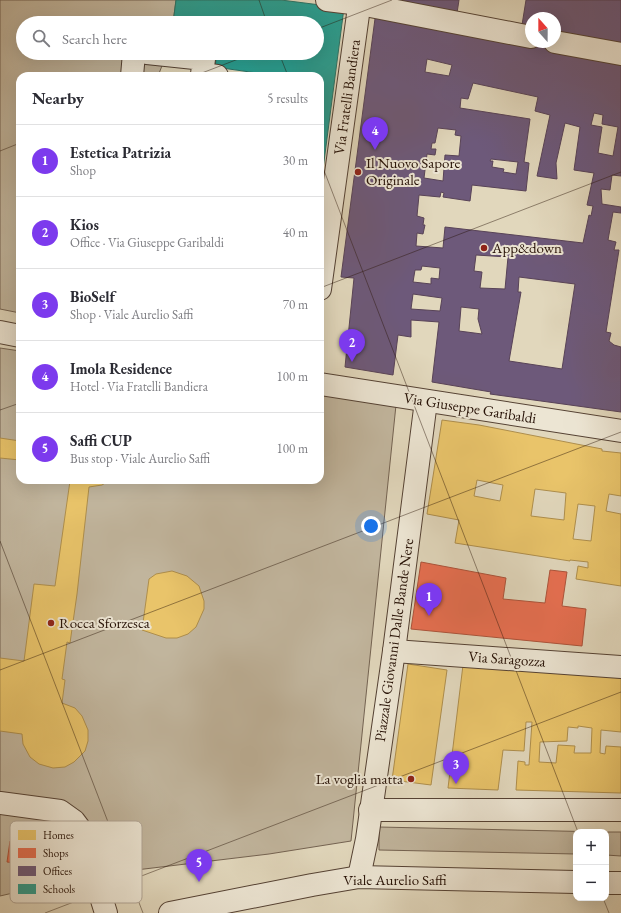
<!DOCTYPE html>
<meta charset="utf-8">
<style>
:root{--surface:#fff;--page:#f7f7f7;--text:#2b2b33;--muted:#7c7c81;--line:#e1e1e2;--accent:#7c3aed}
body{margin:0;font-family:"EB Garamond",serif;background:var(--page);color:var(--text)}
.controls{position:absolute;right:12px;bottom:12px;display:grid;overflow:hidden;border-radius:8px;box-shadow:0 4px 16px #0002}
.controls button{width:36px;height:36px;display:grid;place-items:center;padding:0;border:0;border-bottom:1px solid var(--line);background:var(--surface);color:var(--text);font:20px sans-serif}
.compass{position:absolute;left:525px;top:12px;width:36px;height:36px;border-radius:50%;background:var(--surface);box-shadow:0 4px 16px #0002;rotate:339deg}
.you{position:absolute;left:371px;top:526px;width:14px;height:14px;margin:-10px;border:3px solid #fff;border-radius:50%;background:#1a73e8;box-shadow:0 0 0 6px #1a73e833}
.badge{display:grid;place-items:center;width:26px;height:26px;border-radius:50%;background:var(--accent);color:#fff;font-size:13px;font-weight:700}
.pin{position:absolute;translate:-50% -33px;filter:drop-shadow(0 1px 2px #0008)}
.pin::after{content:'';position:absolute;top:21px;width:14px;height:12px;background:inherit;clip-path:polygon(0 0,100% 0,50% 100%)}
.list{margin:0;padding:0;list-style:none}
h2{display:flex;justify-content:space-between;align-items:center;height:52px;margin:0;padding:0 16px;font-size:17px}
h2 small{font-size:13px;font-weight:400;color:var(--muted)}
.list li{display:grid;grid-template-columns:26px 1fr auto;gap:12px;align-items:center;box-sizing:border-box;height:72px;padding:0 16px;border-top:1px solid var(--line)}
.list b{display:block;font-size:15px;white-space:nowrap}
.list p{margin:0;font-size:13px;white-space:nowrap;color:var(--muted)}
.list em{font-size:13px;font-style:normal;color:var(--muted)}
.icon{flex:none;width:22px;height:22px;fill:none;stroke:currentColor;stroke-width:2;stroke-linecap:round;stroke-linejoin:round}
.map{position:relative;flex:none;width:621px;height:913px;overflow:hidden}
.search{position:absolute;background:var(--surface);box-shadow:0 4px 16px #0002;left:16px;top:16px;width:308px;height:44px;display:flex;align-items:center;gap:10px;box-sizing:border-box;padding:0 14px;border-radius:22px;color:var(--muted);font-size:15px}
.panel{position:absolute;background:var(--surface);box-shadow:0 4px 16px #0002;left:16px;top:72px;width:308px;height:412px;border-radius:12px}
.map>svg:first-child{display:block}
</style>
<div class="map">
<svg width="621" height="913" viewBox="0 0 621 913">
<rect width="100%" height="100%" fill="#e1d7bc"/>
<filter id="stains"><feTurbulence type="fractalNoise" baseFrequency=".005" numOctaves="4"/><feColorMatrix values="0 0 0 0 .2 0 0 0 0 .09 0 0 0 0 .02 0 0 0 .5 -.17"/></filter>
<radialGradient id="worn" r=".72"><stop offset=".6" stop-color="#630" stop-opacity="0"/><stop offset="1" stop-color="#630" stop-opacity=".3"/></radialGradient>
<g fill="#c1b59d" stroke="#746352">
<polygon points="0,0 176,0 173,23 23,23 23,53 167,53 158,76 20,76 20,313 0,309"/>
<polygon points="0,348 20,351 20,480 320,480 320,394 396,405 351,841 269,854 86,876 0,896"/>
<polygon points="379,827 604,832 576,832 576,854 379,850"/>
<polygon points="606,832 621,832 621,856 606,855"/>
</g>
<g fill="#e9c46a" stroke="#ae8e4c" fill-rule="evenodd">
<path d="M442,420L479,425L602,449V451L621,453V496L609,494L606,511L621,514V586L576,579L578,566L588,568V562L570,560V561L455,543L459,520L427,514ZM477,480L503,485L500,501L474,496ZM535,489L566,493L564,520L531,516ZM578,504L595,506L591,541L573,539Z"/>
<polygon points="0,438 20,441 20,460 0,458"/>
<polygon points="68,480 110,480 102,485 89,487 77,594 70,643 67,642 62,679 65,680 62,703 75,708 82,716 88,730 88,741 85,751 74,762 65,767 53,768 39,764 30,757 23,744 22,734 0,731 0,658 24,661 34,584 55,586 70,481"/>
<polygon points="172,571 187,576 199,586 204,601 204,609 196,627 188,634 177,638 166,638 142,630 149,579 156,574"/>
<polygon points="408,664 447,670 431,785 392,780"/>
<path d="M463,665L621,678V732L601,730L600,753L605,754L606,746L621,747V793L516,790L518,761L525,762V765H529L532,722H526L524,751L503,750L498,790L448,788ZM578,726L592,728L591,753H574L575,746L558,745L556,763L539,762L540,742L567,741L568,727L578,728Z"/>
</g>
<g fill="#e76f51" stroke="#ad533a">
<polygon points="421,562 506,578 503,599 545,603 550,570 567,572 562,606 586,609 582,646 411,629"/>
<polygon points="10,841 50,844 48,867 7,862"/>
</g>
<g fill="#6d597a" stroke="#584357" fill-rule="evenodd">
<polygon points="392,0 459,0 457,13"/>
<polygon points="526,0 621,0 621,44 555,31 555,18 531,18 531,27 522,25"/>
<path d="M376,11L621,61V176L612,175L610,190L601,189L602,204L621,207V213L613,212L608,240L616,242L614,250H619L606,332L611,333L609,341L614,345L621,347V412L490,394L491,392L432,382L439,322L411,320V337L398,335L393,375L345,367L354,278L341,277ZM427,59L452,65L449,76L425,72ZM473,83L538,97L535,111L550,115L537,176L557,179L556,163L565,123L580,127L574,170L594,173L587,205L593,206L591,216L589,215L583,243L445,227L443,248L416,246L417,233L423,234L425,225H423L424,218L417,216L419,195L440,197L441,192L444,193L443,197L470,201L472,185L526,191L529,163L524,162L530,119L460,108L461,98L468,99ZM594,113L603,115L602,124L618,127L613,156L598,153L602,127L591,125ZM438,128L456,130L455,135L461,136L459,156L445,155L443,181L424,178L427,154L435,155L436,149H431L432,143H435ZM491,159L518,162L516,174L503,172L504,169L492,167L493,161H490ZM476,255L508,257L505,289L480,288L482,272L474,271ZM422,266L440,268L439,279L431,278V284L413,282L415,270H421ZM519,277L575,284L562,369L509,361L521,292H518ZM413,294L442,298L440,311L411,309ZM461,307L479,309L478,319L482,334L459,331Z"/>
</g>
<polygon fill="#2a9d8f" stroke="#297366" points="176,0 281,0 344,8 320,192 320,76 263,76 264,74 215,67 217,53 317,53 317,23 173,23"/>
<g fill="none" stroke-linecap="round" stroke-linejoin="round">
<g stroke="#554234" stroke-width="24">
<g id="minor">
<polyline points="327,0 360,4 531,37"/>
<polyline points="555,42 621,54"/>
<polyline points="147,53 204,59 202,74 217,76"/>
<polyline points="132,76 134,53"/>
<polyline points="320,289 360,0"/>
<polyline points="0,332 20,336"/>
<polyline points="320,384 621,431"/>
<polyline points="394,651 621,667"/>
<polyline points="0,803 60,811 74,821 80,829 106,913"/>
<polyline points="370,810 621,810"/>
<polyline points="359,877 367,839 394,651 426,401"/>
<polyline points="606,883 621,883"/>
<polyline points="170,913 312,885 359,877 576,882"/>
</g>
</g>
<use href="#minor" stroke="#ece5d3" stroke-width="22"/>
</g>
<path fill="none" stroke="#261106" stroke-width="1" stroke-opacity="0.45" d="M259,0L267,23M317,29L392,0M279,53L288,76M194,76L254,53M0,151L20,143M320,160L578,832M320,288L621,172M0,410L20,403M0,541L143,913M0,670L621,432M603,898L609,913M45,913L621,692"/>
<g fill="#8f2418" stroke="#ece5d3" stroke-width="1.5">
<circle cx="358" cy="172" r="4"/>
<circle cx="484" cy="248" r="4"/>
<circle cx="51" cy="623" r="4"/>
<circle cx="411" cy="779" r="4"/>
</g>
<g text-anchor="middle" stroke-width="4" stroke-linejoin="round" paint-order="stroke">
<g font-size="15" fill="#261106" stroke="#ece5d3">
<text transform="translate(347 97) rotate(-82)" y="5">Via Fratelli Bandiera</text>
<text transform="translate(470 408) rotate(9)" y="5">Via Giuseppe Garibaldi</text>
<text transform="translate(394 640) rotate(-82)" y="5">Piazzale Giovanni Dalle Bande Nere</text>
<text transform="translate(507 659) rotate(4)" y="5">Via Saragozza</text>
<text x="395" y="885">Viale Aurelio Saffi</text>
</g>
<g font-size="15" fill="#261106" stroke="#ece5d3" text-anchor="start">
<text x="366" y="168">Il Nuovo Sapore<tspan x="366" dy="17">Originale</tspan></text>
<text x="492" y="253">App&amp;down</text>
<text x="59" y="628">Rocca Sforzesca</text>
<text x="403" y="784" text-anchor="end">La voglia matta</text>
</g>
</g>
<rect x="10" y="821" width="132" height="82" rx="6" fill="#ece5d3" stroke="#b1a596" stroke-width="1"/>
<rect x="18" y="830" width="18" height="10" fill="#e9c46a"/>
<rect x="18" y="848" width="18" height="10" fill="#e76f51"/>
<rect x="18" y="866" width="18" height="10" fill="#6d597a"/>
<rect x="18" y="884" width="18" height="10" fill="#2a9d8f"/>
<g font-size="11" fill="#261106">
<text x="43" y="839">Homes</text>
<text x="43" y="857">Shops</text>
<text x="43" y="875">Offices</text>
<text x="43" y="893">Schools</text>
</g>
<rect width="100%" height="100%" filter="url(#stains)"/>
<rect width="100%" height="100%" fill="url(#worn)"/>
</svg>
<div class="controls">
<button>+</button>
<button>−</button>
</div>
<svg class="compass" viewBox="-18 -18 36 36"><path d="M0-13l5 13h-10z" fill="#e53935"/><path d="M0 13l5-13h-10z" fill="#7c7c81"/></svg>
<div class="you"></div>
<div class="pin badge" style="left:429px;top:616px">1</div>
<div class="pin badge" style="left:352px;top:362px">2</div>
<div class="pin badge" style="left:456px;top:784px">3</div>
<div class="pin badge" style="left:375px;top:150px">4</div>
<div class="pin badge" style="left:199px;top:882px">5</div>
<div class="search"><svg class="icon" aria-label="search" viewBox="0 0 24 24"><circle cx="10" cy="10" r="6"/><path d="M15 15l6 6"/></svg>Search here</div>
<section class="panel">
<h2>Nearby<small>5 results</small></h2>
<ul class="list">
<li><span class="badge">1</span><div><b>Estetica Patrizia</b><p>Shop</p></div><em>30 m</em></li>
<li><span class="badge">2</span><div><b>Kios</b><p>Office · Via Giuseppe Garibaldi</p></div><em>40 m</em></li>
<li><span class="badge">3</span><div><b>BioSelf</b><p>Shop · Viale Aurelio Saffi</p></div><em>70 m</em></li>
<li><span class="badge">4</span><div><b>Imola Residence</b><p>Hotel · Via Fratelli Bandiera</p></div><em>100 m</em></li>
<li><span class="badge">5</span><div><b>Saffi CUP</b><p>Bus stop · Viale Aurelio Saffi</p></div><em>100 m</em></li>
</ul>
</section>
</div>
